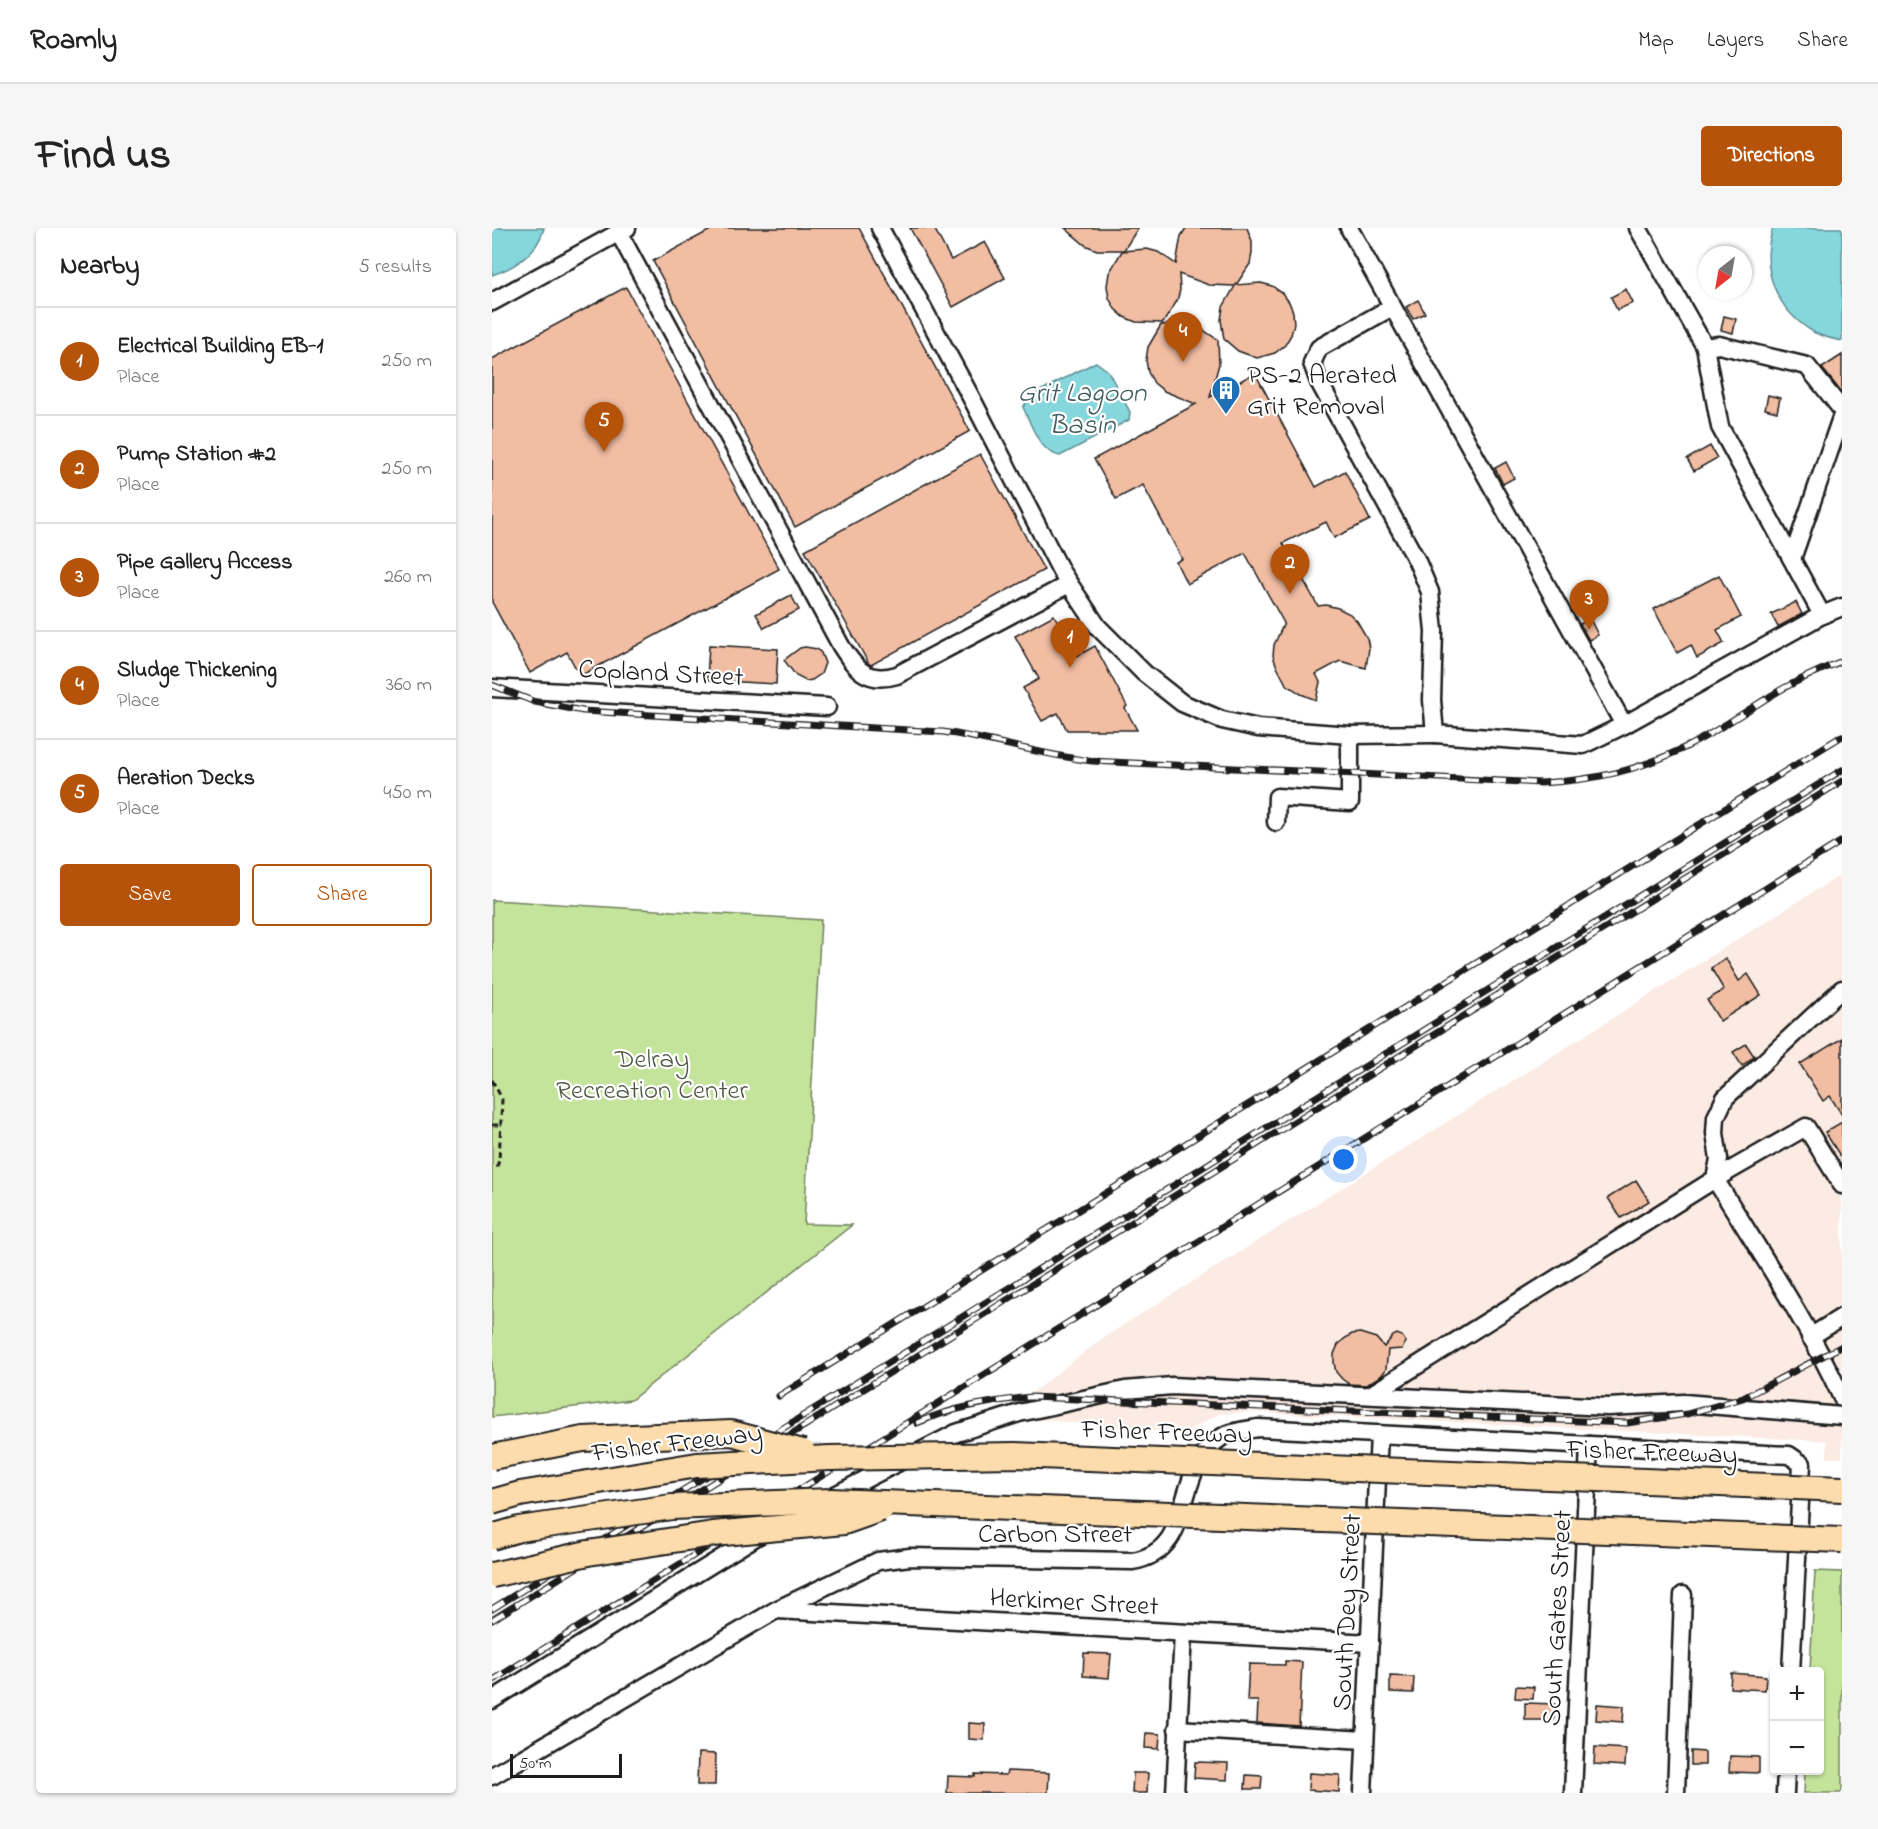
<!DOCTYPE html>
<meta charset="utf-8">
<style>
:root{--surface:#fff;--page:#f6f6f6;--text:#222;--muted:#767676;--line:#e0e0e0;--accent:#b45309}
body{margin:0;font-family:"Indie Flower",sans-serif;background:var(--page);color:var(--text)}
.controls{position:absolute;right:18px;bottom:18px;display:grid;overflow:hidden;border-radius:6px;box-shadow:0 2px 4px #0004}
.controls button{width:54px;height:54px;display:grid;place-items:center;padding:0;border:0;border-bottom:2px solid var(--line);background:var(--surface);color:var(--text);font:30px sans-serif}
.compass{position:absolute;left:1206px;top:18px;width:54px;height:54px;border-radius:50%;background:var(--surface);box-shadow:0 2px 4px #0004;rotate:211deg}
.scale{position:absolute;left:18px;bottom:15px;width:112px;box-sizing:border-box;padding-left:6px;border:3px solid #1c1c1c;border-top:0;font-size:16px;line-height:21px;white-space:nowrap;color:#1c1c1c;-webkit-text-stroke:4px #fff;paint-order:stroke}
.you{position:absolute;left:852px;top:932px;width:21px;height:21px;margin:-15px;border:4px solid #fff;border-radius:50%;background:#1a73e8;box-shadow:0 0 0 9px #1a73e833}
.badge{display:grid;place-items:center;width:39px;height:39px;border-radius:50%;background:var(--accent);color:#fff;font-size:20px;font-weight:700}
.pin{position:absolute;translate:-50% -50px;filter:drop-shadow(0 2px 3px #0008)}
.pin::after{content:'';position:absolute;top:32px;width:21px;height:18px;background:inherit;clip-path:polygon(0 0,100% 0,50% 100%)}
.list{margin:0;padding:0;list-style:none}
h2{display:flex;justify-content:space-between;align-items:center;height:78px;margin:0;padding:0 24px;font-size:26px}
h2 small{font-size:20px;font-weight:400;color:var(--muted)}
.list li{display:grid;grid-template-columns:39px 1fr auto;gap:18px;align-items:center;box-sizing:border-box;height:108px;padding:0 24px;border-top:2px solid var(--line)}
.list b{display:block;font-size:22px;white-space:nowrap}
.list p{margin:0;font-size:20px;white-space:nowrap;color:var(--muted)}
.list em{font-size:20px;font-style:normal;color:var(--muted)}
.actions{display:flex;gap:12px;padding:18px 24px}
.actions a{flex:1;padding:14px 0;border:2px solid var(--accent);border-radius:6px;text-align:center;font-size:21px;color:var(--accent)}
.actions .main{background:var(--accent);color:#fff}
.map{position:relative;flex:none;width:1350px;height:1565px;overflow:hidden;border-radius:6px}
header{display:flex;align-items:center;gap:36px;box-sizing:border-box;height:84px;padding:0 30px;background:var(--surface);border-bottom:2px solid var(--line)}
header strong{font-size:28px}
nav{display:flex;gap:33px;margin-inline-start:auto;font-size:21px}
.intro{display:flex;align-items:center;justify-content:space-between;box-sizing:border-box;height:144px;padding:0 36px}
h1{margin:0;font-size:42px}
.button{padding:15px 27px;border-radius:6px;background:var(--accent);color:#fff;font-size:21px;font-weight:700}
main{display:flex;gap:36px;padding:0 36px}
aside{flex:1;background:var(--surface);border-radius:6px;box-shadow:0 2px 4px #0004}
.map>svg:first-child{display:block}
</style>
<header>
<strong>Roamly</strong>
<nav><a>Map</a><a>Layers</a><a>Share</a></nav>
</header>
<div class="intro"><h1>Find us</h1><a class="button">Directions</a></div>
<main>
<aside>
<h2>Nearby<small>5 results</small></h2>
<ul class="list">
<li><span class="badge">1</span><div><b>Electrical Building EB-1</b><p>Place</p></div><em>250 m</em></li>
<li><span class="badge">2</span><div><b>Pump Station #2</b><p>Place</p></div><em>250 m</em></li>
<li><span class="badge">3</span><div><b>Pipe Gallery Access</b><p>Place</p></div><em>260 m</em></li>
<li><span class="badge">4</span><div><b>Sludge Thickening</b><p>Place</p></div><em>360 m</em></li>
<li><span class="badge">5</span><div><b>Aeration Decks</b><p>Place</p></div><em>450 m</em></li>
</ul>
<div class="actions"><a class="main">Save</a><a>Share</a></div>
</aside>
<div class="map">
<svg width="1350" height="1565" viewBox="0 0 1350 1565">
<rect width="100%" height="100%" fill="#fff"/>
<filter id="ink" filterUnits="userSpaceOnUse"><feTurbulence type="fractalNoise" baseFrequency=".0167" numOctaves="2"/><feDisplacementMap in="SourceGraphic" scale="12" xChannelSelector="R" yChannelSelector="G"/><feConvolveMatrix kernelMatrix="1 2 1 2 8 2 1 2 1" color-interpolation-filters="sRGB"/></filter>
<g filter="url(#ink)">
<polygon fill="#fbebe3" points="1350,646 1350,1230 1335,1230 1335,1213 756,1184 727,1186 690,1206 545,1191 519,1181 611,1110"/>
<g fill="#c5e49b" stroke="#70805c" stroke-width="1.5">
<polygon points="0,672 329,692 312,996 360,997 139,1172 0,1189"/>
<polygon points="1323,1343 1350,1344 1350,1565 1312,1565 1313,1543 1328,1542 1328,1444 1318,1443"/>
</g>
<g fill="#86d7dd" stroke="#5c8c90" stroke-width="1.5">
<path d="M0,0H52C45,26 24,39 0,47Z"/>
<path d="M1281,0H1350V113C1341,111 1331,109 1323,105C1285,83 1267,42 1281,0Z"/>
<path d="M604,134L616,143L638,184L637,192L568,228C547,224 539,196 531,179L540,167Z"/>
</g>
<g fill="#f1bda3" stroke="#1c1c1c" stroke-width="1.5">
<polygon points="222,0 367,0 478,203 303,299 161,33"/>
<polygon points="418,0 442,0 459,32 493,14 513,50 461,79"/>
<polygon points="573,0 646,0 632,22 605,22 593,17"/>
<polygon points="694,0 755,0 760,13 760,25 758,36 744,57 769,55 780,58 790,65 797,74 801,84 802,96 799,107 793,117 783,125 765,130 746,123 732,111 729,92 731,79 743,58 717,57 687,46 688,62 685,73 671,95 644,94 632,89 623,81 617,70 615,58 617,45 630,23 655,21 666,24 684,36 689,8"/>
<polygon points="134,59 287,341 88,448 75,424 38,445 0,374 0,131"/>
<polygon points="1134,61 1141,75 1125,82 1119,69"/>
<polygon points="926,72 933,85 921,91 914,79"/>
<polygon points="1232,88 1244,91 1241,105 1229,102"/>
<polygon points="694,95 705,98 726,112 727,136 718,169 763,145 824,259 853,243 878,292 842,310 834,294 791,315 826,378 834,377 846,380 858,386 865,393 875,410 877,420 874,440 848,433 824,446 828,454 824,472 809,466 794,456 785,439 781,428 782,417 792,395 753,325 695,356 684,334 690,331 651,257 624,271 602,231 704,176 672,163 662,155 656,144 654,132 656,119 669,97"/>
<polygon points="1350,127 1350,165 1330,140"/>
<polygon points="1276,167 1288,170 1285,184 1273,181"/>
<polygon points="1218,218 1225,230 1202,243 1195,231"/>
<polygon points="488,226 552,342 379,437 377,436 313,322"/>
<polygon points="1014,234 1022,250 1011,256 1003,240"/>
<polygon points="1227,347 1249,389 1225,402 1232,415 1205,430 1199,417 1185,425 1162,381"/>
<polygon points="299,367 307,382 272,400 264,386"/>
<polygon points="1304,374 1310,386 1286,399 1279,386"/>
<polygon points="562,387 585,428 603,418 635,478 633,480 645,502 575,502 566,485 550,493 531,460 547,451 523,408"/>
<polygon points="1098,391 1106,407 1097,412 1088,396"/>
<polygon points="217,417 286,421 284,456 215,452"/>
<polygon points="313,419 325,421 329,425 333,435 329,446 320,452 314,453 304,448 292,432 308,420"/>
<polygon points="1234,731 1247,753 1256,746 1269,767 1228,793 1215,772 1232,762 1219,740"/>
<polygon points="1350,810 1350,887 1338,868 1331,873 1308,836"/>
<polygon points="1254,816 1262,828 1250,838 1241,824"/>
<polygon points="1350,894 1350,931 1333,904"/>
<polygon points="1144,952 1157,973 1129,990 1116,970"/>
<polygon points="868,1105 884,1110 892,1119 901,1108 905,1106 910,1108 914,1114 910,1121 896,1122 894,1141 890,1147 874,1157 857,1156 850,1151 844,1144 842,1135 842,1126 846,1117 852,1111 860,1106"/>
<polygon points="592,1425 619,1426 617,1450 591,1448"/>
<polygon points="793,1433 810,1434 807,1498 765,1495 766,1473 755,1473 757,1436 793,1437"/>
<polygon points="1239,1445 1274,1448 1273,1462 1238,1460"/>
<polygon points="898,1448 922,1449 921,1465 898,1464"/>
<polygon points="1024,1458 1042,1459 1041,1471 1023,1470"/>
<polygon points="1033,1475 1063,1476 1062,1492 1033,1492"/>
<polygon points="1105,1476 1132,1478 1131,1494 1104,1492"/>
<polygon points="477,1495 493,1496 492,1512 477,1511"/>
<polygon points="654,1505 668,1506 667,1521 653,1520"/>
<polygon points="1103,1519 1134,1521 1133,1538 1102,1536"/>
<polygon points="1199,1523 1213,1524 1213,1537 1199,1537"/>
<polygon points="206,1525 224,1526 223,1557 205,1557"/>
<polygon points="1238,1528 1267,1529 1267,1545 1237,1544"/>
<polygon points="703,1534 736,1535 735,1552 702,1550"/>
<polygon points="515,1543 557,1545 556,1565 455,1565 456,1548 483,1549 483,1546 514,1547"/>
<polygon points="641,1545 656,1545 655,1565 640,1565"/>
<polygon points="817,1545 848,1547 847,1564 816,1562"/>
<polygon points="754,1547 770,1548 769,1561 753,1561"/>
</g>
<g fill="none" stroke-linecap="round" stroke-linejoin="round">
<g stroke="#1c1c1c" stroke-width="21">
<g id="minor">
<polyline points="388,0 481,173 570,345 606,399 652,445 690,475 730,492 766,500 858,507 943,506"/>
<polyline points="857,0 1132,497 1330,387 1228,199 1213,119 1146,0"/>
<path d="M127,5L349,418C364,441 375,456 405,447L577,356"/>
<polyline points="0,74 135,0"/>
<polyline points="900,79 827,120 820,135 827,154 924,331 938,364 942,403 940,472 943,506 1091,517 1132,497"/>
<polyline points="1213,119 1227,117 1315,138 1350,182"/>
<polyline points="1300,331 1350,187"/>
<polyline points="1330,387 1350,379"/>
<polyline points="0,460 335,479"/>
<polyline points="784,594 785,569 858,574 858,507"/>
<path d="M1350,761L1233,870L1224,889L1223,905L1227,931L1223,951C1267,1023 1315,1093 1350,1170"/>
<polyline points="1318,1109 1350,1089"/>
<polyline points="878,1167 1223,951 1314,899 1350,957"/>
<polyline points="335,1271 464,1205 527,1185 633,1162 680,1158 1116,1179 1192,1175 1350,1188"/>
<polyline points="285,1382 878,1415"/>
<polyline points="0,1472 270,1305"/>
<polyline points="685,1501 873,1512"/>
<path d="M0,1548L284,1382L386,1333L418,1329L640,1333C707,1323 678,1241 730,1209C740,1203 754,1202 766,1200L1297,1227L1310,1236L1299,1444"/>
<polyline points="683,1565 691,1405"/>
<polyline points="871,1565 887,1206"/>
<polyline points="1081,1565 1097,1217"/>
<polyline points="1184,1565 1191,1367"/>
<polyline points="1293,1565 1294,1542"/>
</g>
</g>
<g stroke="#1c1c1c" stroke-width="3" stroke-dasharray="6 4.5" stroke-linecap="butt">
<polyline points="0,852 10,871 7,933 5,938 0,939"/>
<polyline points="0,897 9,897"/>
</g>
<use href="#minor" stroke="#fff" stroke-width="16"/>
<g stroke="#1c1c1c" stroke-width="7">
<g id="rail">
<path d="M0,457L43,474L91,483L451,504C501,511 549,527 600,533L1049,555C1103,552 1145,543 1194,519C1228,502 1259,479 1292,460C1311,450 1330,441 1350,433"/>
<polyline points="287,1168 1350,508"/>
<path d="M425,1195C461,1179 501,1173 539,1169L1135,1195L1195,1186L1251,1170L1350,1118"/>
<polyline points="0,1381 1350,542"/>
<polyline points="0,1392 1350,553"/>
<polyline points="0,1453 1350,613"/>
</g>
</g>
<use href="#rail" stroke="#fff" stroke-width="4.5" stroke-dasharray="14" stroke-linecap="butt"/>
<g stroke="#1c1c1c" stroke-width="28" stroke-linecap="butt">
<g id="highway-bridge">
<polyline points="0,1229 91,1211 239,1205 311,1224"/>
<polyline points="0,1274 28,1266 205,1237 337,1230 523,1227 1350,1261"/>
<polyline points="0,1309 27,1301 180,1279 339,1273 1350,1312"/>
<polyline points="0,1347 96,1325 221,1306 352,1294 389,1281"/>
</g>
</g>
<use href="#highway-bridge" stroke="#fcdcac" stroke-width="24"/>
</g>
</g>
<defs>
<g id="building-pin" transform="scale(1.5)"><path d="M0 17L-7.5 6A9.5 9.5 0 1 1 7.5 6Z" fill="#1f6fb2" stroke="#fff"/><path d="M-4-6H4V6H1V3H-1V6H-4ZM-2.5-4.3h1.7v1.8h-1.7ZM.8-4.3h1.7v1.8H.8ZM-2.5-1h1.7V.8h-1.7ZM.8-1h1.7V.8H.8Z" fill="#fff"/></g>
</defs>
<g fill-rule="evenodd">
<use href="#building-pin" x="734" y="162"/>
</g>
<g text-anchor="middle" stroke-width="4.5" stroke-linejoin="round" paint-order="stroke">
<g font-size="27" fill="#1c1c1c" stroke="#fff" text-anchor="start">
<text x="755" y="155">PS-2 Aerated<tspan x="755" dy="31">Grit Removal</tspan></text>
</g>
<g font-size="27" fill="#1c1c1c" stroke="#fff">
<text transform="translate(169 444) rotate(3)" y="9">Copland Street</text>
<text transform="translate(675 1203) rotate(2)" y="9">Fisher Freeway</text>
<text transform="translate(185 1214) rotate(-7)" y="9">Fisher Freeway</text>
<text transform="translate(1160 1223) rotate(2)" y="9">Fisher Freeway</text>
<text x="563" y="1314">Carbon Street</text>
<text transform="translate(582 1373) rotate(3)" y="9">Herkimer Street</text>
<text transform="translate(854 1384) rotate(-87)" y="9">South Dey Street</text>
<text transform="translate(1064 1390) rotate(-87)" y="9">South Gates Street</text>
</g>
<g font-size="27" fill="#4f5842" stroke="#fff">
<text x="160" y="839">Delray<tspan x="160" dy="31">Recreation Center</tspan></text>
</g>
<g font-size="28" font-style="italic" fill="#415d60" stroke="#fff">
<text x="590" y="173">Grit Lagoon<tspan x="590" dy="32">Basin</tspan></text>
</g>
</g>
</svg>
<div class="controls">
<button>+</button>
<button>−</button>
</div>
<svg class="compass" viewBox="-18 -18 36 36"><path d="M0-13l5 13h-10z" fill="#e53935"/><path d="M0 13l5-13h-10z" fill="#767676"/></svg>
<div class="scale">50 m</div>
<div class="you"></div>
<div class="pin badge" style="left:578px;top:440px">1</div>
<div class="pin badge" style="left:798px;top:366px">2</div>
<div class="pin badge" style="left:1097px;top:402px">3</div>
<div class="pin badge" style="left:691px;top:134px">4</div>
<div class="pin badge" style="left:112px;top:224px">5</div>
</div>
</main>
